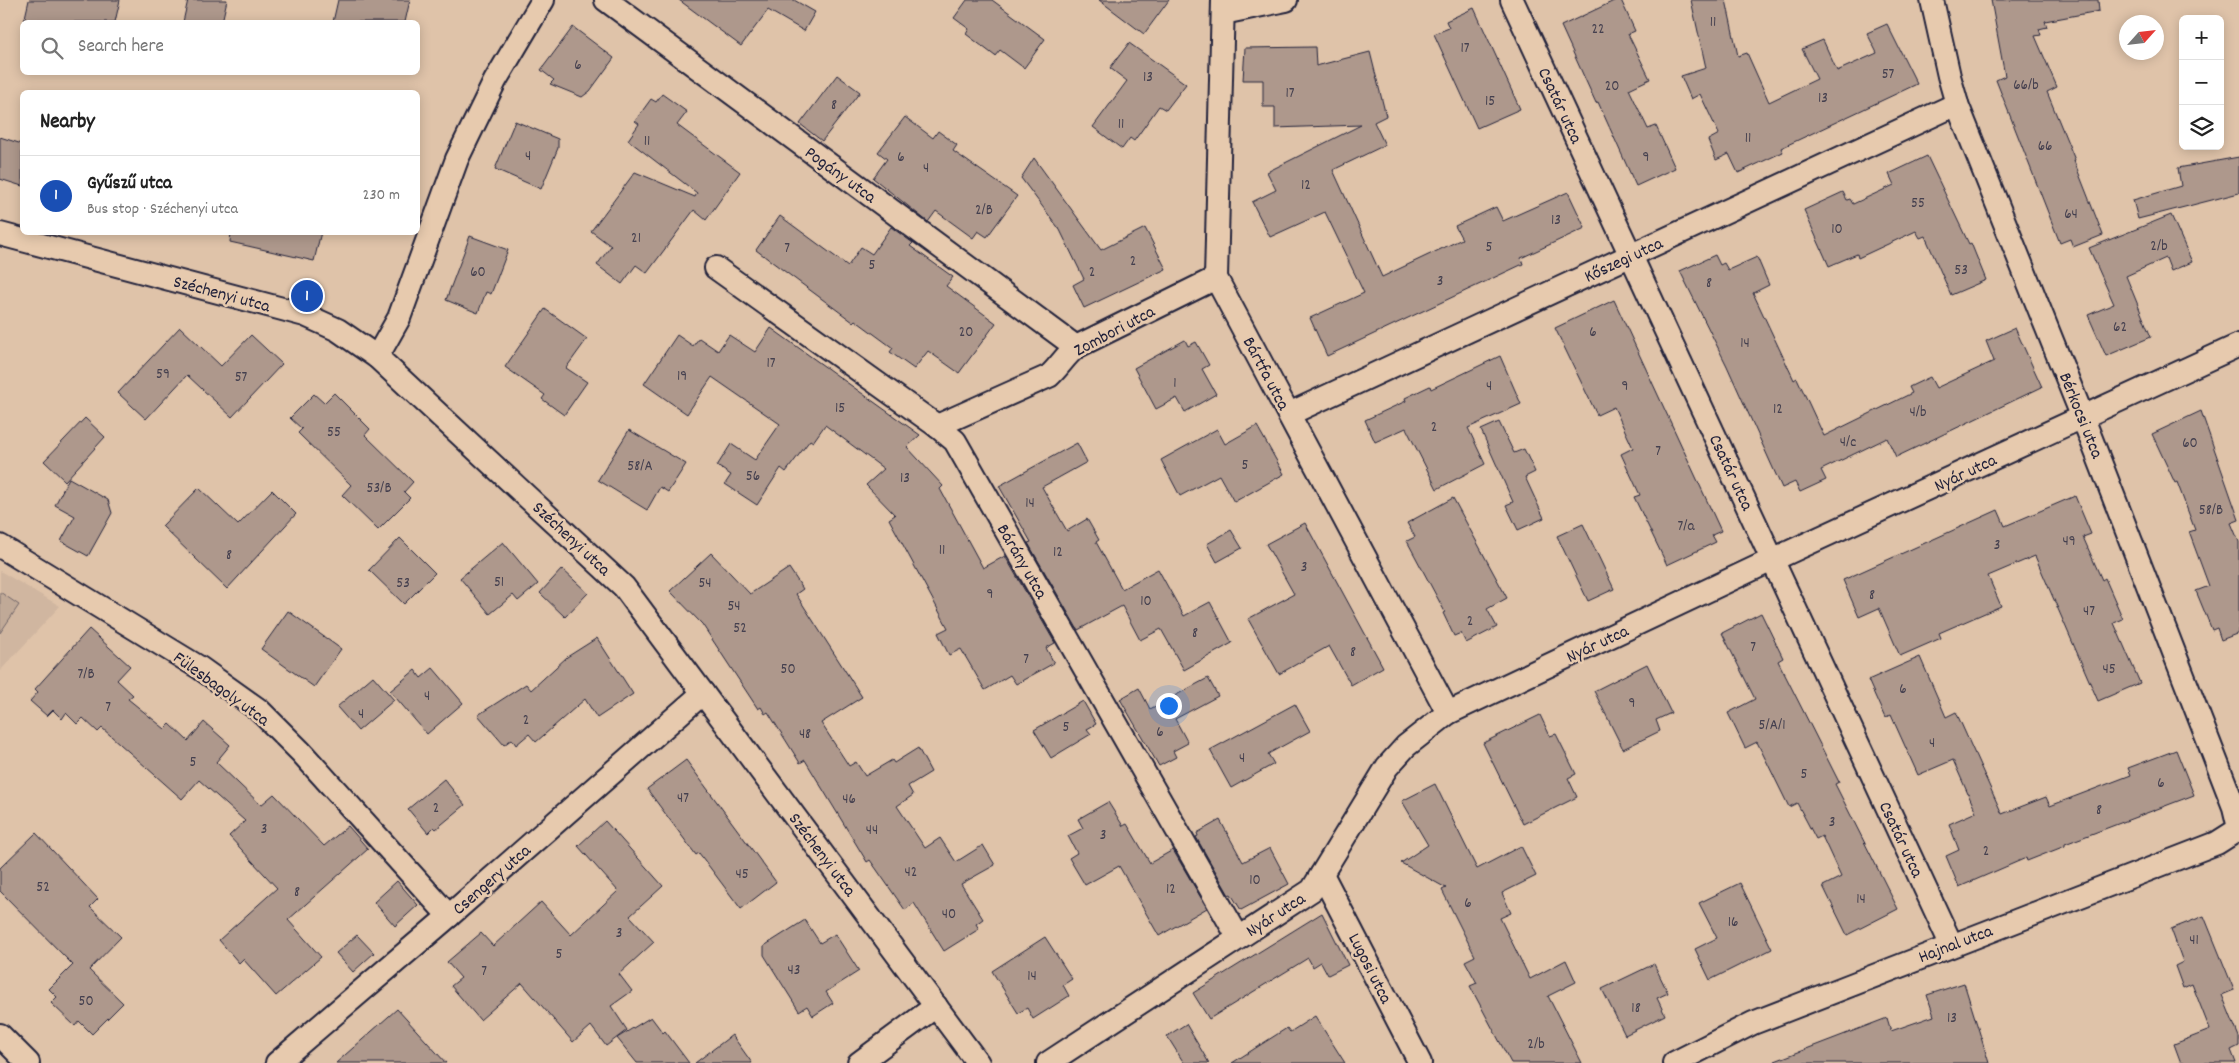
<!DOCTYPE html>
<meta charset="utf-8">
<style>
:root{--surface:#fff;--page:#f2f2f2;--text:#222;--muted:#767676;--line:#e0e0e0;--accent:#0b8043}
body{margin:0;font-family:Dekko,sans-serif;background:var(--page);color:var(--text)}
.controls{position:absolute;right:15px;top:15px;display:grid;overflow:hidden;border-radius:8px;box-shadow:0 2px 12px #0003}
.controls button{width:45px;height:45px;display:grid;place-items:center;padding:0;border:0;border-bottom:1px solid var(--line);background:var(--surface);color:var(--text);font:25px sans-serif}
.compass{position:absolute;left:2119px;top:15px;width:45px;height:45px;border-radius:50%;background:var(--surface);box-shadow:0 2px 12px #0003;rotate:63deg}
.you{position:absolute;left:1168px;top:705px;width:18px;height:18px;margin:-12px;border:4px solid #fff;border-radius:50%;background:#1a73e8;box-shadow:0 0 0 8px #1a73e833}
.badge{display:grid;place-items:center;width:32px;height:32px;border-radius:50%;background:var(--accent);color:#fff;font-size:16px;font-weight:700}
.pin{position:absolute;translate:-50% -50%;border:2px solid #fff;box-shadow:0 1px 5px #0006}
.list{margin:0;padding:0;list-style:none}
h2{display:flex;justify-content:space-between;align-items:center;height:65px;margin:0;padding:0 20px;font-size:21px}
h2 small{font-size:16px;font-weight:400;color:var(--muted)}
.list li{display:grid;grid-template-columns:32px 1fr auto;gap:15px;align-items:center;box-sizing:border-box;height:80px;padding:0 20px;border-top:1px solid var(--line)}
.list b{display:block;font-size:19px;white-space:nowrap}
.list p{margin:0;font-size:16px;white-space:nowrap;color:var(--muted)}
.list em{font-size:16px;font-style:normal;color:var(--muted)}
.icon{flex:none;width:28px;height:28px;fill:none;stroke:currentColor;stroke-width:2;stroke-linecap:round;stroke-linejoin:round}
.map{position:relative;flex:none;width:2239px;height:1063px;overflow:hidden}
.search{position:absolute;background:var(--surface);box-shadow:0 2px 12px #0003;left:20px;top:20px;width:400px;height:55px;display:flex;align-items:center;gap:12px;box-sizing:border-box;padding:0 18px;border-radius:8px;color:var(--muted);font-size:19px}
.panel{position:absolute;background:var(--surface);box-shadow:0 2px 12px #0003;left:20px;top:90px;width:400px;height:145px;border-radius:8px}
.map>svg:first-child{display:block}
</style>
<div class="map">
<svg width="2239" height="1063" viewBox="0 0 2239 1063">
<rect width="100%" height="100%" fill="#dfc3a9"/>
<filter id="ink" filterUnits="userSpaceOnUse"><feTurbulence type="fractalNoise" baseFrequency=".02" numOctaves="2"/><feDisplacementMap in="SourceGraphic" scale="10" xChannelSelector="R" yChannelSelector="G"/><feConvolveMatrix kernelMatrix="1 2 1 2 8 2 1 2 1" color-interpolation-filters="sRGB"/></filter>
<g filter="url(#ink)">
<polygon fill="#d0b6a0" points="0,571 60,606 0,671"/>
<polygon fill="#c0a997" stroke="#716669" points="0,592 19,605 0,633"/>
<g fill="#ae988c" stroke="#22223b">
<polygon points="29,0 120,0 115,22 24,22"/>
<polygon points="188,0 227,0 222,22 183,22"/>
<polygon points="338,0 410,0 405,22 333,22"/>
<polygon points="679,0 794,0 815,12 804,31 768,10 741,46"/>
<polygon points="967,0 992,0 1045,39 1024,68 1000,50 995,56 966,34 969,29 954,18"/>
<polygon points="1099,0 1169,0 1144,34"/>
<polygon points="1616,0 1621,0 1635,31 1628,34 1650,79 1629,89 1648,129 1656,126 1675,168 1636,186 1598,102 1596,103 1561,26"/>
<polygon points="1691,0 1726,0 1738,56 1747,53 1769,102 1817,79 1802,49 1823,40 1837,71 1877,53 1867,33 1887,24 1917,84 1781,148 1783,152 1738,173 1729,154 1716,160 1708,140 1719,134 1700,94 1691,99 1681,76 1706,68"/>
<polygon points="1991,0 2098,0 2099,11 2045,21 2047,27 2039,29 2041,35 2035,36 2057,87 2047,92 2075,160 2074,161 2103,235 2073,247 2070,239 2060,243 1996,80 2005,76"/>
<polygon points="1474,8 1520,109 1477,128 1434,34 1449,28 1446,21"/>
<polygon points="573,27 614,58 590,91 582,97 550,84 554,80 541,70"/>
<polygon points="1129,43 1186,84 1166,110 1159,106 1134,141 1130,138 1122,149 1093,127 1127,81 1110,68"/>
<polygon points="1315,47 1316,66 1370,52 1386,116 1374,122 1385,145 1333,170 1382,277 1462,239 1455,226 1496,207 1503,221 1568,192 1585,228 1521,258 1523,264 1327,356 1310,318 1364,293 1325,212 1270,237 1252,202 1276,190 1267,172 1361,125 1275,128 1275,107 1263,107 1263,80 1243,80 1245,48"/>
<polygon points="837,75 860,92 822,141 800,124"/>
<polygon points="662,94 687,112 677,125 740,172 706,220 694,210 647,273 636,265 622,284 597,265 611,246 591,231 635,172 695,197 697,193 628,140 639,124 635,121 651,99 656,102"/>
<polygon points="905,117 933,138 938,131 957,145 953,151 1017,196 987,237 978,231 973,238 936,211 928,222 873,178 887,159 878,152"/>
<polygon points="515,121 558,139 558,148 541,189 495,169"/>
<polygon points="0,137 22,144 22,186 0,179"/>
<polygon points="1927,156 1969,244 1971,243 1986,280 1951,295 1925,236 1920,238 1916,231 1858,258 1857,254 1829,266 1804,210 1843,192 1847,200 1850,199 1853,204 1894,185 1889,174"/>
<polygon points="2239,157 2239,193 2138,219 2133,200 2181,186 2178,168"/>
<polygon points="1034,158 1101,250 1145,228 1166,269 1084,308 1073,285 1084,279 1060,230 1021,178"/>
<polygon points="2171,215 2192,262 2171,271 2166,258 2126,276 2151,337 2106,356 2088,315 2114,304 2089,248"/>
<polygon points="780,216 848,266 861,247 872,254 891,227 913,243 910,246 953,277 946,286 996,323 959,373 928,351 914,369 890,352 893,348 855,320 853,322 756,250"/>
<polygon points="231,232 321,232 314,261 230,242"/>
<polygon points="470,236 508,250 491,294 486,292 478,313 446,300"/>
<polygon points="1715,255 1720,265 1724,263 1728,270 1757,257 1769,285 1753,293 1794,380 1797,378 1824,436 1912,393 1909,387 1930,377 1936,388 1994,361 1986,341 2015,328 2042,387 1896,457 1887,438 1821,470 1826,480 1800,492 1795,482 1782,488 1727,366 1680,271"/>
<polygon points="1614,300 1721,531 1712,535 1716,542 1667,565 1634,497 1640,495 1621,454 1633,448 1614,407 1597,415 1555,328"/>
<polygon points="545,309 587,339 566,368 587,382 564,415 542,399 545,395 505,367"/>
<polygon points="180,327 221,366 251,335 282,364 232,417 187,375 146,419 118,393"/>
<polygon points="771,328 920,435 907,447 943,486 940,489 983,568 1005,556 1055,643 1046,648 1054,663 1016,684 1010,675 985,690 961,649 949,655 938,633 948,628 889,519 895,515 866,485 884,469 825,425 813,442 810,440 786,472 781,468 757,505 725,484 731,475 717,466 731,444 755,460 780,424 712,377 687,414 644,384 677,335 693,346 699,338 718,351 729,335 755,352"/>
<polygon points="1185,340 1188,346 1196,342 1209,365 1202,369 1216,394 1185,412 1177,398 1156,409 1134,368"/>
<polygon points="1500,356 1521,404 1468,428 1485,464 1437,489 1406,428 1375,442 1365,420 1406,401 1405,398 1430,386 1431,389"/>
<polygon points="334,393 370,429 365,435 413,482 404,492 410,498 378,530 342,495 351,485 298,433 302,429 290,418 314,394 324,403"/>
<polygon points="2201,411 2239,520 2231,523 2239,542 2239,633 2221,640 2217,628 2212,630 2196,591 2209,586 2189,532 2195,530 2177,482 2175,483 2152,434"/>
<polygon points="85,418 105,437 65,481 44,461"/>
<polygon points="1499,422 1514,453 1524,449 1535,472 1525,477 1544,518 1518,530 1506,505 1513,502 1481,430"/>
<polygon points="1257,426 1284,474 1234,502 1219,475 1180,496 1161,460 1217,429 1225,444"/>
<polygon points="629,430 686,464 668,492 660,487 647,510 598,480"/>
<polygon points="1077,443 1087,462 1042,487 1067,531 1087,519 1099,540 1096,542 1122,589 1158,569 1184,616 1210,602 1232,643 1184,670 1161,629 1140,640 1122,606 1078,630 1028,543 1031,542 999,486"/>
<polygon points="69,478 108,500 112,513 88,556 61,541 75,516 55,505"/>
<polygon points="199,488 238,525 272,490 296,514 227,589 162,526"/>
<polygon points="2075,496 2091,534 2083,537 2102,580 2105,578 2123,619 2114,623 2140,683 2098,701 2035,556 1988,576 2001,606 1939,633 1941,638 1900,656 1879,608 1859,617 1843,580 1998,510 2005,526"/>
<polygon points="1453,498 1507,598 1487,609 1497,627 1466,643 1461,633 1454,636 1443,613 1445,612 1407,541 1415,537 1407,523"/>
<polygon points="1305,523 1383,667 1351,685 1329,646 1279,674 1248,619 1294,594 1266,544"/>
<polygon points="1583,524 1614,589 1588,601 1557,536"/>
<polygon points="1231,530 1242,548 1217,562 1207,544"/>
<polygon points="400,538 435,573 404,604 369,570"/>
<polygon points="503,542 538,584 518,601 513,595 490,614 460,578"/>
<polygon points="711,553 750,594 789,568 803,589 796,594 862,697 821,723 849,766 856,762 865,776 892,760 894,763 918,748 931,772 908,786 913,795 897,806 925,848 940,838 956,862 983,845 995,865 961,884 983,919 976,924 979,929 944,951 914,903 905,910 870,860 867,862 805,760 800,763 768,712 765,714 761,707 758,709 702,624 670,591"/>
<polygon points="562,569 588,593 565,617 540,593"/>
<polygon points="288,611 341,649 314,687 261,649"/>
<polygon points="1761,613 1783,658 1778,661 1839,782 1835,784 1898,909 1847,935 1823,886 1841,877 1822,836 1816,839 1797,803 1789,807 1757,742 1745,748 1728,713 1755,699 1722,633"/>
<polygon points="89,629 130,666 117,680 133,695 128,699 165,729 170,724 188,741 204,722 230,745 216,762 261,805 274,794 324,846 348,826 368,849 288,920 321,957 276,996 243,959 239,963 219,940 277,888 229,836 245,821 199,780 182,799 102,728 98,732 83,718 77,724 66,713 62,719 53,710 47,716 30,701 38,692 35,689"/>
<polygon points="597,638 633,694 597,718 585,699 536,742 529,734 516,745 512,739 504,745 478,715 526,684 531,690 567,657"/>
<polygon points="1920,657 1946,717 1956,712 2002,814 2046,797 2050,806 2131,775 2128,768 2176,750 2194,795 2065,844 2065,846 2027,861 2026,858 1959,887 1946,856 1959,850 1949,824 1976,812 1953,760 1918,775 1891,715 1885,718 1868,680"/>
<polygon points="1647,664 1671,713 1656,720 1660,731 1623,749 1594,691"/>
<polygon points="433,668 463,703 427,734 390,691 415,670 421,678"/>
<polygon points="373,676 394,700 358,731 337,707"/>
<polygon points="1208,678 1218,696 1175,719 1188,743 1173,751 1176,757 1159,766 1120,699 1139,688 1150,709"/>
<polygon points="1083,701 1096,724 1087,729 1091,734 1051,758 1034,730"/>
<polygon points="1295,704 1310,731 1268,754 1274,764 1231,788 1210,750"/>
<polygon points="1540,715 1550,736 1556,734 1576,774 1568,778 1577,797 1523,824 1483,743"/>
<polygon points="686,760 776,882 741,909 699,853 696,855 647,789"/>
<polygon points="444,779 465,805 436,829 434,827 428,833 408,809"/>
<polygon points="1435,784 1477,869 1521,846 1536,876 1502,893 1511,913 1500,918 1530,979 1566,960 1576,982 1548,996 1582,1063 1511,1063 1470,986 1477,983 1465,961 1475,956 1442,890 1446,888 1401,863 1428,845 1402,801"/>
<polygon points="1108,802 1123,826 1127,824 1150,863 1173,850 1207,908 1159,936 1119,866 1085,885 1069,858 1077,853 1068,836 1083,828 1078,819"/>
<polygon points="1220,820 1243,862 1270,848 1289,884 1241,910 1231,894 1229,895 1196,837 1198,836 1197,833"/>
<polygon points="605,821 663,886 630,916 654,942 619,974 632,991 611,1006 627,1030 606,1046 591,1026 573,1042 522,983 480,1020 451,986 461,978 447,962 481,933 493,946 541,902 571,935 618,891 578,846"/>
<polygon points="36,833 98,899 90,907 121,937 89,970 123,1003 92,1034 79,1021 75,1026 51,1003 57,997 49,989 73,965 0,891 0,868"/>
<polygon points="397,881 418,905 395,926 374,902"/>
<polygon points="1740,883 1772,949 1710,980 1695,949 1717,938 1699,903"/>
<polygon points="1322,913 1348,965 1328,975 1321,962 1313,967 1308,958 1209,1019 1193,993"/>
<polygon points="2204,916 2234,990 2222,995 2239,1037 2239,1046 2231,1050 2236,1063 2181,1063 2174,1044 2210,1030 2192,984 2183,988 2175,966 2183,962 2171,929"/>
<polygon points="805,920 820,943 835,934 859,971 826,992 833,1003 813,1016 807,1006 799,1011 764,955 764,946"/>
<polygon points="357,935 374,953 353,972 336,953"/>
<polygon points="1045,937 1072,979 1063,985 1069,996 1033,1019 1027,1008 1018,1013 992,971"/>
<polygon points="1654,964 1668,993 1657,998 1665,1015 1625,1035 1602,989"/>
<polygon points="1964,983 1989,1063 1776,1063 1775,1061 1887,1018 1891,1031 1934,1016 1927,995"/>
<polygon points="397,1009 446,1063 336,1063"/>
<polygon points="1315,1016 1345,1063 1232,1063 1287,1028 1290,1032"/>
<polygon points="651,1017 663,1033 665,1031 689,1063 637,1063 617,1038"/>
<polygon points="1186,1024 1209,1063 1184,1063 1167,1036"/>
<polygon points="732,1035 752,1063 695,1063"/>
</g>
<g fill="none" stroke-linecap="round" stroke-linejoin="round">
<g stroke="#22223b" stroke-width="26">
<g id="minor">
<polyline points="606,0 1076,347"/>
<polyline points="1223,0 1216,278 1448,713"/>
<polyline points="1512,0 1951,944"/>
<polyline points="1932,0 1949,76 1957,104 2083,418 2234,807 2239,828"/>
<polyline points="1223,13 1286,0"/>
<polyline points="0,234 305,315 338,330 377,357 624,587 978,1063"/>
<polyline points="716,268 937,426 955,441 1238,937"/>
<polyline points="377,357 399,318 457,159 495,81 543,0"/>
<polyline points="1289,414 1957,104"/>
<path d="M937,426L1049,376C1059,367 1065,356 1076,347L1216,278"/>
<polyline points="0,546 200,668 259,710 301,752 449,916"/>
<polyline points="1322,874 1420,1063"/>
<polyline points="0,1035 28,1063"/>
<polyline points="277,1063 449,916 703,693"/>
<polyline points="859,1063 936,1006"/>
<polyline points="1048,1063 1312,890 1387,767 1406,746 1448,713 1772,560 2239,345"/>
<polyline points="1674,1063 1753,1023 2217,843 2239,829"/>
</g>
</g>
<use href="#minor" stroke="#e7caae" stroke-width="22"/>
</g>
</g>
<g text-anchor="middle" stroke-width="5" stroke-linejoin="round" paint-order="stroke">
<g font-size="15" fill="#45404f">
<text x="1713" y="26">11</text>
<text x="1598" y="33">22</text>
<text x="1465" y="52">17</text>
<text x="578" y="69">6</text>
<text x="1888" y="78">57</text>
<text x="1148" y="81">13</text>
<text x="2026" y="89">66/b</text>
<text x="1612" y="90">20</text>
<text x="1290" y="97">17</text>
<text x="1823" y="102">13</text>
<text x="1490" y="105">15</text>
<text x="834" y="109">8</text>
<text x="1121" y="128">11</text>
<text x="1748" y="142">11</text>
<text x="647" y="145">11</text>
<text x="2045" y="150">66</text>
<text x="528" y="160">4</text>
<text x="901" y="161">6</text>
<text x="1646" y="161">9</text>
<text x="926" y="172">4</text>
<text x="1306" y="189">12</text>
<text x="1918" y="207">55</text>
<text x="984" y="214">2/B</text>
<text x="2071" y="218">64</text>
<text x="1556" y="224">13</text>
<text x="1837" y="233">10</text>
<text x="636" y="242">21</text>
<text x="2159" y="250">2/b</text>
<text x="1489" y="251">5</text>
<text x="787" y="252">7</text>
<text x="1133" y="265">2</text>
<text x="872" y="269">5</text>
<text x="1961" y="274">53</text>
<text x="478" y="276">60</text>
<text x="1092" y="276">2</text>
<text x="1440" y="285">3</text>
<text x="1709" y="287">8</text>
<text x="2120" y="331">62</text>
<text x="966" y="336">20</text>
<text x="1593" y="336">6</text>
<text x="1745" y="347">14</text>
<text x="771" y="367">17</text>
<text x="163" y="378">59</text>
<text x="682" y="380">19</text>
<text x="241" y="381">57</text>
<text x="1175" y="387">1</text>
<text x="1489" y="390">4</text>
<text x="1625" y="390">9</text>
<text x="840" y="412">15</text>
<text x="1778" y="413">12</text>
<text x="1918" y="416">4/b</text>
<text x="1434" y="431">2</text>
<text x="334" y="436">55</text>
<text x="1848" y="446">4/c</text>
<text x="2190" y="447">60</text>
<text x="1658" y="455">7</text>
<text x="1245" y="469">5</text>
<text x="640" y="470">58/A</text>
<text x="753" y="480">56</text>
<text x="905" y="482">13</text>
<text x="379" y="492">53/B</text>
<text x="1030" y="507">14</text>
<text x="2211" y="514">58/B</text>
<text x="1686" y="530">7/a</text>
<text x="2069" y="545">49</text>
<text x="1997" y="549">3</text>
<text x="942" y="554">11</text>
<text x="1058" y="556">12</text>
<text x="229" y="559">8</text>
<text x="1304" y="571">3</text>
<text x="499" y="586">51</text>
<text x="403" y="587">53</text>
<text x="705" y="587">54</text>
<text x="990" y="598">9</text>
<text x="1872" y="599">8</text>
<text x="1146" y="605">10</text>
<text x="734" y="610">54</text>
<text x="2089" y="615">47</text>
<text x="1470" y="625">2</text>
<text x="740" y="632">52</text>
<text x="1195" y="637">8</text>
<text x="1753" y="651">7</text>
<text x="1353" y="656">8</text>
<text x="1026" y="663">7</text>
<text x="788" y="673">50</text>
<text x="2109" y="673">45</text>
<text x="86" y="678">7/B</text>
<text x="1903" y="693">6</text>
<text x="427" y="700">4</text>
<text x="1632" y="707">9</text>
<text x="108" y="711">7</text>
<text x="361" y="718">4</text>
<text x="526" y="724">2</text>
<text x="1772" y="729">5/A/1</text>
<text x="1066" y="731">5</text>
<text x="1160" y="736">6</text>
<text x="805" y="738">48</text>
<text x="1932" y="747">4</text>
<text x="1242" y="762">4</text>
<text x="193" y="766">5</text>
<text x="1804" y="778">5</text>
<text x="2161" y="787">6</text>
<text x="683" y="802">47</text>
<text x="849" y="803">46</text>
<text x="436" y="812">2</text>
<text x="2099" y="814">8</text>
<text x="1832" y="826">3</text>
<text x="264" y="833">3</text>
<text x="872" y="834">44</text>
<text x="1103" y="839">3</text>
<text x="1986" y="855">2</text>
<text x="911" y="876">42</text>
<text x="742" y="878">45</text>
<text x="1255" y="884">10</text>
<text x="43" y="891">52</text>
<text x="1171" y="893">12</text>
<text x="297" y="896">8</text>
<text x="1861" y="903">14</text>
<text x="1468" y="907">6</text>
<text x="949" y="918">40</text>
<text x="1733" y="926">16</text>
<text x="619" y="937">3</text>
<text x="2194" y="944">41</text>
<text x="559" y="958">5</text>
<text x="794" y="974">43</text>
<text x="484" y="975">7</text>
<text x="1032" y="980">14</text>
<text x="86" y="1005">50</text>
<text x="1636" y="1012">18</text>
<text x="1952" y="1022">13</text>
<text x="1536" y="1048">2/b</text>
</g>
<g font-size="18" fill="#22223b" stroke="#e7caae">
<text transform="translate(1561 105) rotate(65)" y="6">Csatár utca</text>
<text transform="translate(841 174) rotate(36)" y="6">Pogány utca</text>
<text transform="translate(1623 259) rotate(-25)" y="6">Kőszegi utca</text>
<text transform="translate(222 293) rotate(15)" y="6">Széchenyi utca</text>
<text transform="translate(1114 330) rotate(-28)" y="6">Zombori utca</text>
<text transform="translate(1267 373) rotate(62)" y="6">Bártfa utca</text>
<text transform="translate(2082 415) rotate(68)" y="6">Bérkocsi utca</text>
<text transform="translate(1732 472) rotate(65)" y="6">Csatár utca</text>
<text transform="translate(1965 472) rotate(-25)" y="6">Nyár utca</text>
<text transform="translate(572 538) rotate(43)" y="6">Széchenyi utca</text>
<text transform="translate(1023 561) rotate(60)" y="6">Bárány utca</text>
<text transform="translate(1597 643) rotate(-25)" y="6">Nyár utca</text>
<text transform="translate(222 688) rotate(36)" y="6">Fülesbagoly utca</text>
<text transform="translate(1902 839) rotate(65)" y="6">Csatár utca</text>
<text transform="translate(823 854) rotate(53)" y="6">Széchenyi utca</text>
<text transform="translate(491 879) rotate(-41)" y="6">Csengery utca</text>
<text transform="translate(1275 914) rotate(-33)" y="6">Nyár utca</text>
<text transform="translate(1955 943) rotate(-21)" y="6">Hajnal utca</text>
<text transform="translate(1371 968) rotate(63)" y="6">Lugosi utca</text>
</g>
</g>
</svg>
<div class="controls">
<button>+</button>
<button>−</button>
<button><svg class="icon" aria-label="layers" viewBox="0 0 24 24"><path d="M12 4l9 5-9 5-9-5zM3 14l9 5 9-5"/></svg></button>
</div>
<svg class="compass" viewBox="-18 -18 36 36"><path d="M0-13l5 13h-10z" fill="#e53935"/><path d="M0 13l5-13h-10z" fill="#767676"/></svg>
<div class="you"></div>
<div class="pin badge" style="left:307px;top:296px;background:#1a4fb4">1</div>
<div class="search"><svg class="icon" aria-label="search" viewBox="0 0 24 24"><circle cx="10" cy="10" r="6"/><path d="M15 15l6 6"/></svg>Search here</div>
<section class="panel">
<h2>Nearby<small></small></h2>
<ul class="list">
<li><span class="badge" style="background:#1a4fb4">1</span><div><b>Gyűszű utca</b><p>Bus stop · Széchenyi utca</p></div><em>230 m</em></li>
</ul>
</section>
</div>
